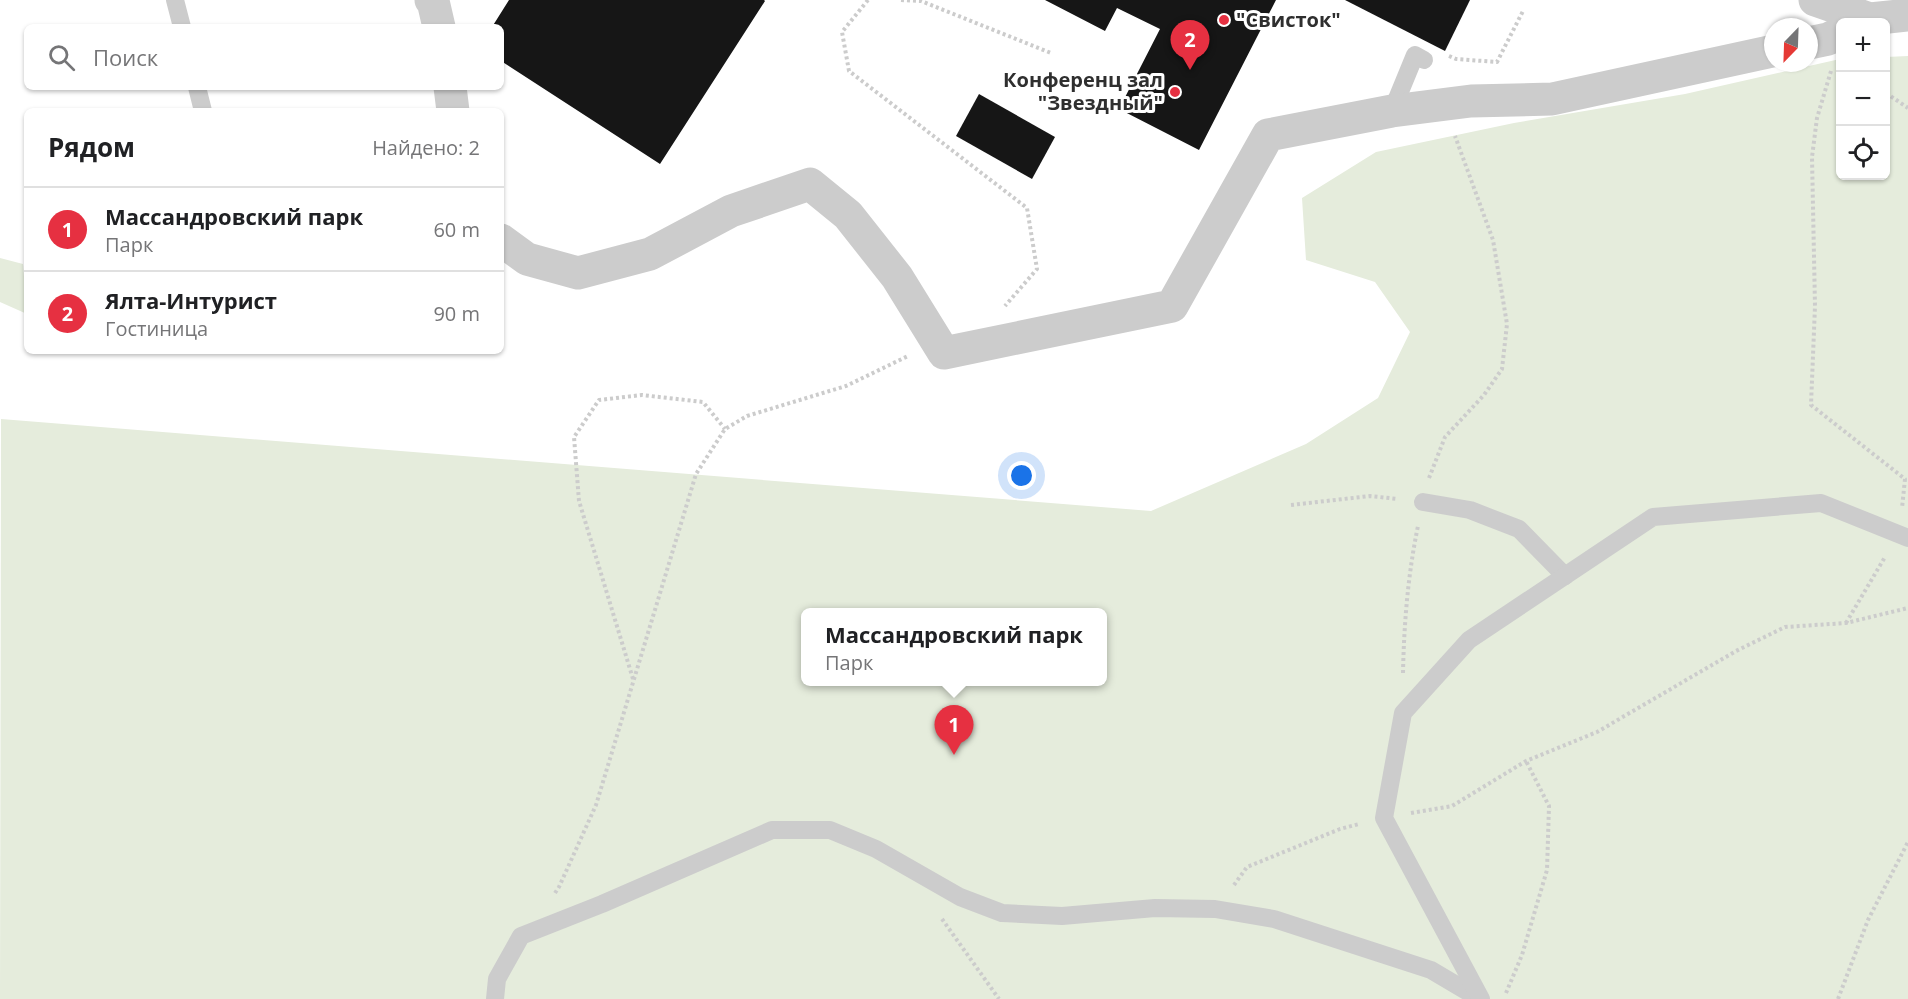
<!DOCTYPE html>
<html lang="ru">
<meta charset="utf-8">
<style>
:root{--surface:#fff;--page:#f6f6f6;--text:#202124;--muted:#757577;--line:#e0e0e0;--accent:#e63041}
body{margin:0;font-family:"Open Sans",sans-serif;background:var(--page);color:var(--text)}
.controls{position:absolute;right:18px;top:18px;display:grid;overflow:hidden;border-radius:9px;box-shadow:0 2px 4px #0004}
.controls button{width:54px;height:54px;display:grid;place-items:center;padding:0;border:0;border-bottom:2px solid var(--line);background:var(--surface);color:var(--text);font:30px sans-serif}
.compass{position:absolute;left:1764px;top:18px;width:54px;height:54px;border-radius:50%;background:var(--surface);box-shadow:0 2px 4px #0004;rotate:203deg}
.you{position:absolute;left:1022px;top:476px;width:21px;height:21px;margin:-15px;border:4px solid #fff;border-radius:50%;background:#1a73e8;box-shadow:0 0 0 9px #1a73e833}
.badge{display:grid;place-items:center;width:39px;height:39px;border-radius:50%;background:var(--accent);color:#fff;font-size:20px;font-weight:700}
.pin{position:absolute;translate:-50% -50px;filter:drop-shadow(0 2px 3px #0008)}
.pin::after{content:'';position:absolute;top:32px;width:21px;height:18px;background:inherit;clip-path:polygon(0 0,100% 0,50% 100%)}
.popup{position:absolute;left:801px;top:608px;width:306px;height:78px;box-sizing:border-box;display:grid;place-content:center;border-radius:9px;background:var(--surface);filter:drop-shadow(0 2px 4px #0005);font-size:20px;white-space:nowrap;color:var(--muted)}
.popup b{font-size:22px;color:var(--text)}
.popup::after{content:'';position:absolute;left:50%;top:100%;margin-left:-12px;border:12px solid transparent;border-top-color:var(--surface)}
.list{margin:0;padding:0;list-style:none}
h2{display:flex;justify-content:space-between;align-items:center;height:78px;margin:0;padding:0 24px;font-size:26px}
h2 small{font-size:20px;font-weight:400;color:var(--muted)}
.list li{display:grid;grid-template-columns:39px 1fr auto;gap:18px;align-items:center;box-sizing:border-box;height:84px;padding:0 24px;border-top:2px solid var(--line)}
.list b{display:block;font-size:22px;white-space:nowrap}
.list p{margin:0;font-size:20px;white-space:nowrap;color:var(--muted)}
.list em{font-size:20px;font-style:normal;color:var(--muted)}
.icon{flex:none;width:33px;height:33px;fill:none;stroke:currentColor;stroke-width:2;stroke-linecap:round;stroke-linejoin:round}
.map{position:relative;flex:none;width:1908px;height:999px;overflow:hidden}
.search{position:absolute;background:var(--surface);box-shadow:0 2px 4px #0004;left:24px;top:24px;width:480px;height:66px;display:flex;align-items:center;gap:15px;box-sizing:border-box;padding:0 21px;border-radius:9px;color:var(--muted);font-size:22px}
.panel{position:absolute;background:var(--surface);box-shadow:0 2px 4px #0004;left:24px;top:108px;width:480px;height:246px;border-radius:9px}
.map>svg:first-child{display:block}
</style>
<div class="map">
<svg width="1908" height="999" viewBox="0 0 1908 999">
<rect width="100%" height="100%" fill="#fff"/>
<g fill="#e5ecdc" fill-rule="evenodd">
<path d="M1908,56V999H0L1,419L1151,511L1306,444L1378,398L1410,332L1375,282L1306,260L1302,198L1376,152L1514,123L1685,94L1840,59V176H1886V57ZM806,612H1102V682H806Z"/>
<polygon points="0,258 23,264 27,314 0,302"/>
</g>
<g fill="#161616">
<polygon points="509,0 764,0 765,1 660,164 501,61 501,27 492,27"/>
<polygon points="1045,0 1276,0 1199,150 1119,109 1160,29 1117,8 1105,31"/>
<polygon points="1345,0 1470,0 1445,51"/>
<polygon points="979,94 1055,137 1032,179 956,136"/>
</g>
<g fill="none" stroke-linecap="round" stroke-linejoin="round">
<g stroke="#ccc" stroke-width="4" stroke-dasharray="3 3" stroke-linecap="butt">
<polyline points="868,0 842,32 849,71 1027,208 1037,269 1005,306"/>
<polyline points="901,0 921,1 1051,53"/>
<polyline points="1449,56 1456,59 1497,62 1523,11"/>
<polyline points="1831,71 1817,118 1812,157 1815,306 1811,405 1905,479 1902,508"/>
<polyline points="1886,93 1908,108"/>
<polyline points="1429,478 1445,437 1484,395 1502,369 1507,324 1493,240 1455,136"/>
<polyline points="1291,505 1370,496 1398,499"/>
<polyline points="1846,623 1885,557"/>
<path d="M1403,673C1404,623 1408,574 1418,526"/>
<polyline points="633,679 579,501 574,437 599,400 642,395 703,402 725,429"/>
<polyline points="1411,813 1452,806 1526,761 1597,732 1736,651 1785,627 1846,623 1908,608"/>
<polyline points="1234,885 1247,867 1340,829 1359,824"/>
<polyline points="555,893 559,887 596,805 696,474 725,429 747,416 846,386 908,356"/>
<polyline points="942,919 999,999"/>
<polyline points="1506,993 1522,955 1547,870 1549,806 1526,761"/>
<polyline points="1838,999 1868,920 1908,842"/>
</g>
<g stroke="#ccc" stroke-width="18">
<polyline points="175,0 182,27"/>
<polyline points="197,87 203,111"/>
<polyline points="1392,111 1415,55 1424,60"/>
<polyline points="1423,502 1470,510 1519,529 1565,576"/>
<polyline points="495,999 497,979 521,936 602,904 772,830 830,830 876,849 960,897 1002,913 1062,916 1155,908 1215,909 1274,919 1431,970 1480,999"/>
<polyline points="1481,999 1384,818 1403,713 1469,640 1653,517 1821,503 1908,538"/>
</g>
<g stroke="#ccc" stroke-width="33">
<polyline points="431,0 433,1 439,27"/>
<polyline points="1815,0 1870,19 1908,15"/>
<polyline points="1809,43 1828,39 1840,33"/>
<polyline points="450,87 453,111"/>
<polyline points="501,240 527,259 578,273 650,254 731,211 810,184 848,215 897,277 944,353 1172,306 1268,135 1392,111 1471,101 1552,99 1773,51"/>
</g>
</g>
<g fill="#e63041" stroke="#fff" stroke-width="2">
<circle cx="1224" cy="20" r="6"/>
<circle cx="1175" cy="92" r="6"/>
</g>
<g text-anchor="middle" stroke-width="6" stroke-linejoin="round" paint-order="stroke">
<g font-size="20" font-weight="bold" fill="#2f2f2f" stroke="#fff" text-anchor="start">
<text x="1236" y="27">"Свисток"</text>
<text x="1163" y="87" text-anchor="end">Конференц зал<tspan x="1163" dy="23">"Звездный"</tspan></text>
</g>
</g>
</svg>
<div class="controls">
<button>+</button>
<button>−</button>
<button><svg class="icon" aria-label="locate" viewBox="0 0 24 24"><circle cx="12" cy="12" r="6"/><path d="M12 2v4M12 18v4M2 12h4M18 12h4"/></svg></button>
</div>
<svg class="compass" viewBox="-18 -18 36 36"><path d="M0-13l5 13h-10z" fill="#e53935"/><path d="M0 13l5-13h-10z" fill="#757577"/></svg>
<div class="you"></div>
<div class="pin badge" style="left:954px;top:755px">1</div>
<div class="popup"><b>Массандровский парк</b>Парк</div>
<div class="pin badge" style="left:1190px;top:70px">2</div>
<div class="search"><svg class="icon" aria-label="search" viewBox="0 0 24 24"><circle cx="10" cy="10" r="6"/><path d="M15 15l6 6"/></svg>Поиск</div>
<section class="panel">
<h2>Рядом<small>Найдено: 2</small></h2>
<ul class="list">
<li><span class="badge">1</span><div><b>Массандровский парк</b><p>Парк</p></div><em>60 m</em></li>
<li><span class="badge">2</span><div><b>Ялта-Интурист</b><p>Гостиница</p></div><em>90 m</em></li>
</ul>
</section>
</div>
